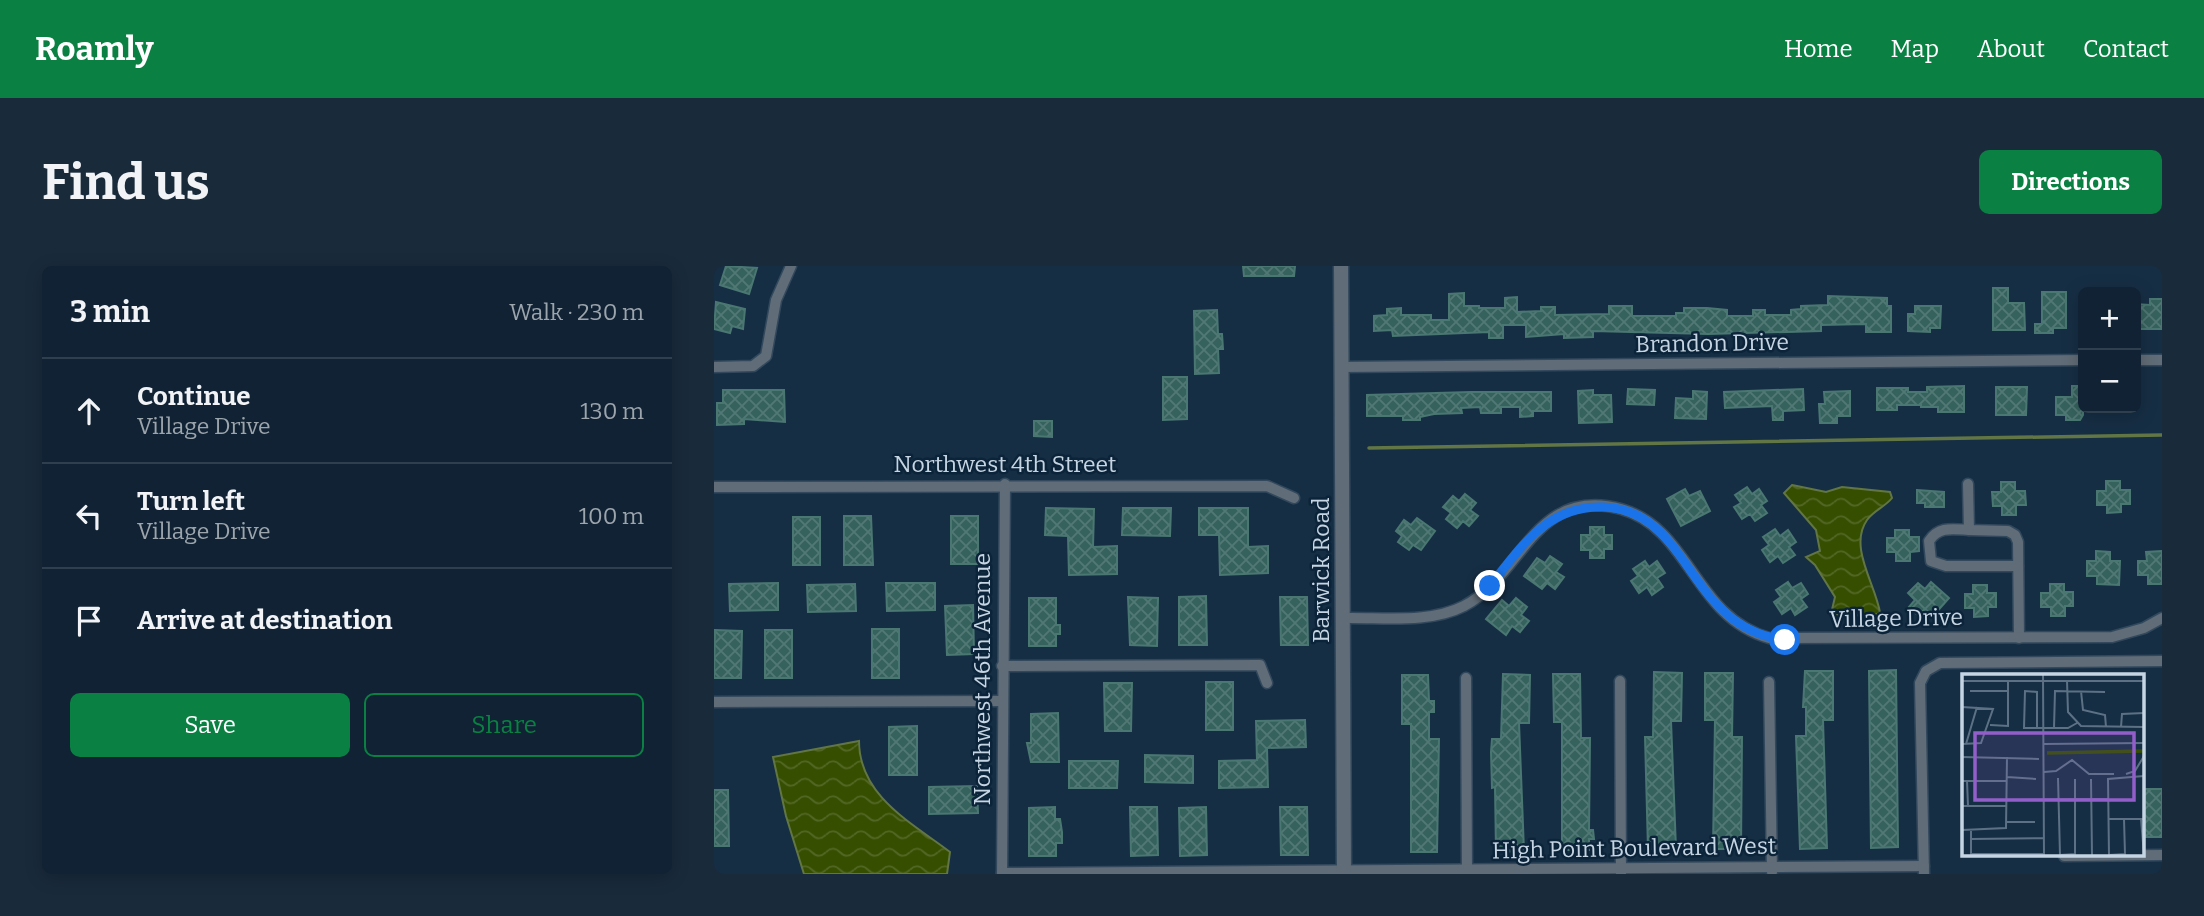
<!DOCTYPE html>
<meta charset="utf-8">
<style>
:root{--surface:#102233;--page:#192a3b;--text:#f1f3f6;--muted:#9ca4ac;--line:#303f4e;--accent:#0b8043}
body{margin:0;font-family:Bitter,serif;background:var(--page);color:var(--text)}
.controls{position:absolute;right:21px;top:21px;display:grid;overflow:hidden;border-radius:10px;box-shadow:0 4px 18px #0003}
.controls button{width:63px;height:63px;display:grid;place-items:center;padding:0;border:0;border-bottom:2px solid var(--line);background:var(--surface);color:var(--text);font:35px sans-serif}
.stop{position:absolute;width:21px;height:21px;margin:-16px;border:5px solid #1a73e8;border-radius:50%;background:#fff}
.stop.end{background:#1a73e8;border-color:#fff;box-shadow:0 2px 7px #0008}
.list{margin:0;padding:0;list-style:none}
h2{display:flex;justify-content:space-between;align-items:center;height:91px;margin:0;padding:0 28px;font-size:30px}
h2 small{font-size:23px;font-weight:400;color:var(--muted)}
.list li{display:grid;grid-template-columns:46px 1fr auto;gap:21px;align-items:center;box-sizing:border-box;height:105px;padding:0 28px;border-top:2px solid var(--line)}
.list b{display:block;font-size:26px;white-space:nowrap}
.list p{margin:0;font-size:23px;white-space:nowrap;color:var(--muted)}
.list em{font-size:23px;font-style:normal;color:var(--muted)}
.actions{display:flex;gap:14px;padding:21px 28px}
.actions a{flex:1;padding:16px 0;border:2px solid var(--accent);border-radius:10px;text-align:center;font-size:24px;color:var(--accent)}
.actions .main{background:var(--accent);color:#fff}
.icon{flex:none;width:38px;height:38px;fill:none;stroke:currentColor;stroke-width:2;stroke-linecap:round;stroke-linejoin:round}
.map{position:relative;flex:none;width:1448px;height:608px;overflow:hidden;border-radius:10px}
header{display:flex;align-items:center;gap:42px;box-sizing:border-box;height:98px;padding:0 35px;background:var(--accent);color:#fff}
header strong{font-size:33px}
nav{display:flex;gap:38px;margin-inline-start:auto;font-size:24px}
.intro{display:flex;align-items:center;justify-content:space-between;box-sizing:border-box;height:168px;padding:0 42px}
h1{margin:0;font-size:49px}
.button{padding:18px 32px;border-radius:10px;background:var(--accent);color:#fff;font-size:24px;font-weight:700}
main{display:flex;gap:42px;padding:0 42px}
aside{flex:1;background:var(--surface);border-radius:10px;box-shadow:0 4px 18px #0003}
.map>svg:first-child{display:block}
</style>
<header>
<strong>Roamly</strong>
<nav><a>Home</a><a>Map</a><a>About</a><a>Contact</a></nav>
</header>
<div class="intro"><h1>Find us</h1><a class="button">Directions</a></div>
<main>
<aside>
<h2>3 min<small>Walk · 230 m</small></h2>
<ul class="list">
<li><svg class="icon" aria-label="ahead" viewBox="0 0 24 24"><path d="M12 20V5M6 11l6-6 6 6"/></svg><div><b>Continue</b><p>Village Drive</p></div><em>130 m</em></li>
<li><svg class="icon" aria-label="left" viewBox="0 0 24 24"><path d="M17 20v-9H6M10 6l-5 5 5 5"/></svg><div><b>Turn left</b><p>Village Drive</p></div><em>100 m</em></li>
<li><svg class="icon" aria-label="arrive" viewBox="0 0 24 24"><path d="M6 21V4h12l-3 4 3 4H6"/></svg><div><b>Arrive at destination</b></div></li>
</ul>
<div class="actions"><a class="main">Save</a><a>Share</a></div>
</aside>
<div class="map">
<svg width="1448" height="608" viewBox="0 0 1448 608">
<defs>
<pattern id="water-waves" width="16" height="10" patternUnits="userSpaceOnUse" patternTransform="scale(1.75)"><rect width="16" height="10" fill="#364e00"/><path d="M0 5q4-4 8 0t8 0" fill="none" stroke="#526725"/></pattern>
<pattern id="building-cross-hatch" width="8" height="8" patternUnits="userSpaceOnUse" patternTransform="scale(1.75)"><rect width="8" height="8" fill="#36625e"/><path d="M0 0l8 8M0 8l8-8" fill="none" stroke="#527875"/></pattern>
</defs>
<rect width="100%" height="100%" fill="#162e44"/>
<g fill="url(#water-waves)" stroke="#617644" stroke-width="2">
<path d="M1078,219L1112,226L1128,221L1176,226L1178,232C1171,241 1160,244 1153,254C1134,281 1162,319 1166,347L1157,350L1117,348L1121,331L1101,299L1092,291L1106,285L1102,264L1070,227Z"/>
<path d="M145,475C145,530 198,557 236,586L233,608H90L72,550L59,491Z"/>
</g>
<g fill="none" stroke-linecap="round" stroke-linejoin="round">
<polyline stroke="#617644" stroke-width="3.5" points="655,182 1448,169"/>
</g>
<g fill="url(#building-cross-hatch)" stroke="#4a7772" stroke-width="2">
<polygon points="12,0 43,2 35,28 6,19"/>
<polygon points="529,0 581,0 580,10 530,10"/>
<polygon points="1279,22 1294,22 1294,37 1310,37 1311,64 1279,64"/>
<polygon points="1328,26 1352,26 1352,62 1339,62 1339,67 1321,67 1321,58 1328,58"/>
<polygon points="750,27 750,40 765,40 765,42 791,42 791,32 803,31 803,46 827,45 827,41 841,41 841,49 895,48 895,40 918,40 918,50 962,50 962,47 970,47 970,42 993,42 1013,44 1013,50 1039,50 1039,44 1051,44 1051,49 1077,49 1077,44 1087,43 1087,40 1114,39 1114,30 1173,32 1173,40 1177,40 1177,66 1152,66 1152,58 1107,59 1107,65 994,68 879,65 879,71 850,72 850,68 812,71 812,59 789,59 789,72 775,72 775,66 679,70 678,64 660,65 660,50 673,49 673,43 687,42 687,49 717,49 717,54 735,54 735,28"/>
<polygon points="1436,33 1448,33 1448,63 1422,63 1422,38 1436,39"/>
<polygon points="2,36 31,43 29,63 18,60 16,67 0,63"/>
<polygon points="1201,40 1227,40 1226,62 1216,62 1216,66 1194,65 1194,48 1201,48"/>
<polygon points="503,44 504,68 508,68 509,83 504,83 505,107 481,108 480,45"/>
<polygon points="449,111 473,111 473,153 449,154"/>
<polygon points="1250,120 1250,146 1224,146 1224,141 1207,141 1207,139 1183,139 1183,144 1163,144 1163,122 1194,122 1194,126 1213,126 1213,121"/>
<polygon points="1358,120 1369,120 1369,149 1366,154 1352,154 1352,149 1342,149 1342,131 1358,131"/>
<polygon points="1282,121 1313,121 1312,149 1282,149"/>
<polygon points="914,123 941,124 940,139 913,138"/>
<polygon points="1089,123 1090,144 1069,145 1069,154 1059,154 1058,140 1011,142 1010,126"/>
<polygon points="9,124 70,124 71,156 30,153 30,158 3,159 3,137 9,137"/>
<polygon points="879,124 879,129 897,129 898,156 865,157 864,125"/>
<polygon points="979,125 993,126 992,153 961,152 962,132 979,133"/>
<polygon points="1136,125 1136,150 1123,150 1123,157 1106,157 1105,138 1111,138 1110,126"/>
<polygon points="757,126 837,126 837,145 819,145 819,150 806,151 806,141 787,141 787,147 767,147 766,141 747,142 748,147 720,148 706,151 706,154 689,154 689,150 653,150 653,129"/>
<polygon points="320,155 338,155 338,171 320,170"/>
<polygon points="1392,215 1406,215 1406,224 1416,224 1416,238 1407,238 1407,246 1393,247 1393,239 1383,239 1383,225 1392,225"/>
<polygon points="1287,216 1301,216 1301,225 1311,225 1312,239 1302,239 1302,249 1288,249 1288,240 1279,240 1278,226 1287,226"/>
<polygon points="1033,221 1038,228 1045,223 1053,235 1047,239 1053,247 1041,255 1036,248 1028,253 1020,241 1027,237 1021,229"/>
<polygon points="971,223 975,230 986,225 996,245 967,260 953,233"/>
<polygon points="1203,224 1230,226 1230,241 1211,241 1211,237 1203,237"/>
<polygon points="751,228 762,237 756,244 764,250 755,260 749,255 743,262 732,253 737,247 729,241 739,230 745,235"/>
<polygon points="332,242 380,243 379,281 403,280 403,308 355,309 354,270 331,269"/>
<polygon points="409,242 457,242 456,270 408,269"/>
<polygon points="485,242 534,242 534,281 554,280 554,307 506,309 505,269 485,269"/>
<polygon points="130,250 157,250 159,299 130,299"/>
<rect x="237" y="250" width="27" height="48"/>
<rect x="79" y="251" width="27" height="48"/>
<polygon points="703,252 721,265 707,284 699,279 695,284 684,276 688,270 682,265 690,254 697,259"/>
<polygon points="876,261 890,261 890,269 898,269 898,283 890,283 890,292 876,292 876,284 867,284 867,269 876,269"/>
<polygon points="1061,263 1066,270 1074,264 1082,276 1075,281 1081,289 1069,297 1064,290 1056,296 1048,284 1055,279 1049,271"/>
<polygon points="1181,264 1195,264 1195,271 1205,271 1205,285 1196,286 1196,295 1182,295 1182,286 1173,286 1173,272 1181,272"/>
<polygon points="1382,285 1396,286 1396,295 1406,295 1405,319 1383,318 1383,310 1373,310 1373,295 1382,295"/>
<polygon points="1448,285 1448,318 1434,318 1434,309 1424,309 1424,295 1433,295 1432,286"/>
<polygon points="836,290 848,298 842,306 850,311 841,323 833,317 828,323 810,310 823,292 831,297"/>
<polygon points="931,295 935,301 943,295 951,307 943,312 949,321 938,329 933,321 925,327 917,315 924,310 919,303"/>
<polygon points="1074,316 1078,322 1087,317 1094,328 1087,333 1093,341 1081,349 1077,342 1068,348 1060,336 1067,331 1062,324"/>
<polygon points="1217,316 1235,332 1219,350 1211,343 1205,350 1195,341 1201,334 1194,327 1204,317 1211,323"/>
<polygon points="64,317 64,344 16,345 15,318"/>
<polygon points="172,317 221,317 221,344 173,345"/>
<polygon points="141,318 142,345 94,346 93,319"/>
<polygon points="1336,318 1350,318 1350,326 1359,326 1359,340 1351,340 1351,350 1337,350 1337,341 1327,341 1327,327 1336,327"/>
<polygon points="1259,319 1273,319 1273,327 1282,327 1282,341 1274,341 1274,350 1260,351 1260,342 1251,342 1251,328 1259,328"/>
<polygon points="492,330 493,379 465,379 465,331"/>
<polygon points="414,331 444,332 443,380 416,379"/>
<polygon points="566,331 593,331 594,379 567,379"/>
<polygon points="315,332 342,332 342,359 346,359 346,368 342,368 342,380 315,380"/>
<polygon points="802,332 813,341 807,349 815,355 806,366 798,360 792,369 772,353 788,334 795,340"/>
<polygon points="259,339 260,388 233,389 231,340"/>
<rect x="158" y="363" width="27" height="49"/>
<polygon points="1,364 28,365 27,412 0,412"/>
<rect x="51" y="364" width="27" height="48"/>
<polygon points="1182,404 1184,581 1157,582 1155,405"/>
<polygon points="1091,405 1119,405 1119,454 1109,454 1113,582 1086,583 1082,470 1092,470 1092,441 1089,441"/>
<polygon points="940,406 968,407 967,455 957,455 962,583 934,583 931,471 939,471"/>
<polygon points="991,407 1019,407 1018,471 1028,471 1027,583 999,583 1001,454 991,454"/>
<polygon points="789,408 816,409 815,457 805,457 810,585 782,586 781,521 778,522 777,486 778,473 787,473"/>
<polygon points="839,408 866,408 867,472 876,472 875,564 879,564 880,573 875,573 875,584 848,584 848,456 840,456"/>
<polygon points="688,409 714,409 715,435 720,435 720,446 715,446 715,473 725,473 723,586 697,586 697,458 688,458"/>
<rect x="492" y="416" width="27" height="48"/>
<polygon points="390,417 418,417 417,465 391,465"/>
<polygon points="344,447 345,496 317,496 313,477 317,477 317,448"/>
<polygon points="591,454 592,481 553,482 554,521 505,522 505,495 543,494 542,455"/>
<polygon points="203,460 203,509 175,509 175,461"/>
<polygon points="431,489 479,490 479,517 431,516"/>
<polygon points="355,495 404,495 403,522 355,522"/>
<polygon points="263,520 264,547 215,548 215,521"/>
<rect x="1429" y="523" width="19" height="48"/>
<polygon points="0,524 14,524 15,580 0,580"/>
<polygon points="341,541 341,553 346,553 348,566 348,577 342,577 342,590 315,590 315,542"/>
<polygon points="416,541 443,541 444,589 417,590"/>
<polygon points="492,541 493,589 466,590 465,542"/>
<polygon points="566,541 593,541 594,589 567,589"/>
</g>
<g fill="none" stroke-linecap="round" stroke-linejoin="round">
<g stroke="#32495d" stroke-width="13">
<g id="minor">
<polyline points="1422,94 1448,94"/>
<polyline points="0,101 39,100 52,90 62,34 77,0"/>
<polyline points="628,101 1369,94"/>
<polyline points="1254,218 1255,264 1294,265 1301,269 1304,276 1305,372"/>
<polyline points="0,221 553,220 580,232"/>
<path d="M1255,264C1238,263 1225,260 1215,275L1217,295L1232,300H1304"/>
<path d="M629,352C668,351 715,358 750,340C809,309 820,220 907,243C976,262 980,351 1055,372L1398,371L1430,362L1448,352"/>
<polyline points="288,400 546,399 553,417"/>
<polyline points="752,412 753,608"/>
<polyline points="906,415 907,608"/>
<polyline points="1055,416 1058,606"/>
<polyline points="0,436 288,435"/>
<polyline points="1350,590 1448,589"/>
<polyline points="288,607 1210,600"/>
<polyline points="288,608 291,218"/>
<polyline points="1210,608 1206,417 1212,405 1226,397 1448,395"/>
</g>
</g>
<g stroke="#32495d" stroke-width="17">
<polyline id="tertiary" points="627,0 630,608"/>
</g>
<use href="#minor" stroke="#606c77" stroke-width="10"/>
<use href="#tertiary" stroke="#606c77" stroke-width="14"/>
</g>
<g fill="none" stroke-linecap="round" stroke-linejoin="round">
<path stroke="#1a73e8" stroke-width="9" d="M776,320C807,281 834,239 889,241C978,244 972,362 1071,374"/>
</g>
<g text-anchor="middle" stroke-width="5" stroke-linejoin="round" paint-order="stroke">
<g font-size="23" fill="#c6d5e3" stroke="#0c2439">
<text transform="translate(998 77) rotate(-1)" y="8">Brandon Drive</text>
<text x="291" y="206">Northwest 4th Street</text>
<text transform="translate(607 304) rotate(-90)" y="8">Barwick Road</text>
<text transform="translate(1182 352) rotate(-1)" y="8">Village Drive</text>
<text transform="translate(268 413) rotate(-90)" y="8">Northwest 46th Avenue</text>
<text transform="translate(920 582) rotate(-1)" y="8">High Point Boulevard West</text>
</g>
</g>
<g transform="translate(1248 408)">
<rect width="182" height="182" fill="#162e44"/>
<path fill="none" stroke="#364e00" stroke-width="3.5" d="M85,79L182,77"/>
<path fill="none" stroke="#5c7184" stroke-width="2" d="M81,0L82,182M0,7H182M105,7L106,38L119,52L182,53M8,17H46M119,17L121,36L143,41L144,53M0,33L31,35L19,69L0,70M28,51L46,52V7M159,53L160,40L182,39M75,54V18L63,17L62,54H106L115,49M92,54L93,17L143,18M4,70L15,33M82,70L182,69M0,83L77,85M82,98L94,97L110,86L127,100H152M164,100L173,97L182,82M45,103L74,105M96,104L98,181L113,180V105M129,105L130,181M0,107H45M5,107L6,132M45,126L146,125M0,132H45M146,145H181M162,145L163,180L147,181L146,105L182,102M179,145L182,181M45,148H73M0,156L44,154L45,83M9,157V181M9,165L82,164M9,180H82"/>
<path fill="#925fca" fill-opacity="0.15" stroke="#925fca" stroke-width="3.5" d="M13,59H172V126H13Z"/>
<rect width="182" height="182" fill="none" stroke="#c6d5e3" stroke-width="3.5"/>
</g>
</svg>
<div class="controls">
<button>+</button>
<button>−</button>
</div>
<div class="stop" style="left:1071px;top:374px"></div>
<div class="stop end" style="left:776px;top:320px"></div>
</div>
</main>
